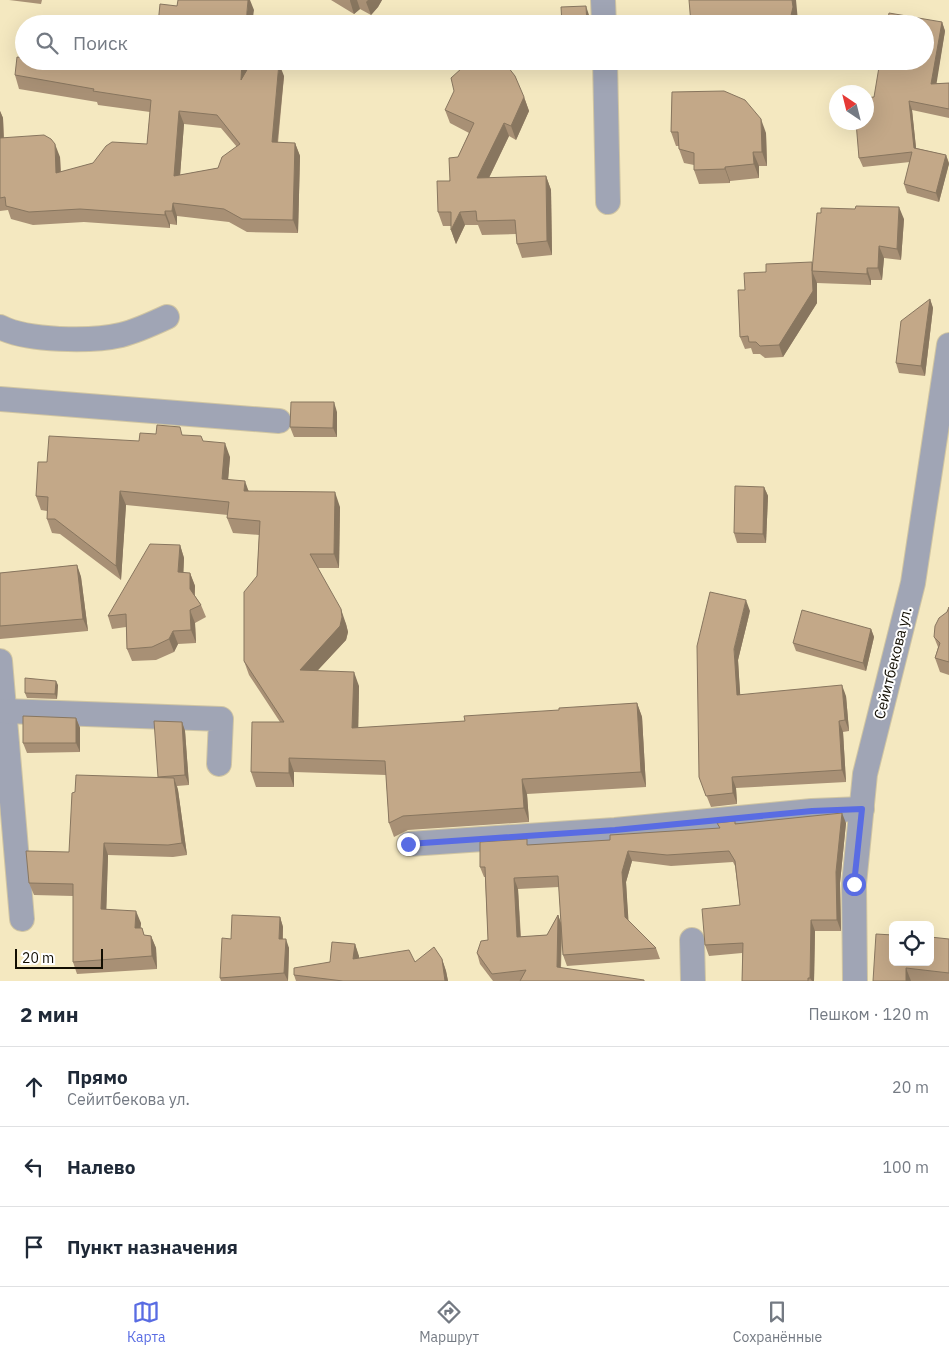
<!DOCTYPE html>
<html lang="ru">
<meta charset="utf-8">
<style>
:root{--surface:#fff;--page:#f6f6f7;--text:#1f2937;--muted:#747a83;--line:#e0e1e3;--accent:#596ce3}
body{margin:0;font-family:"IBM Plex Sans",sans-serif;background:var(--page);color:var(--text)}
.controls{position:absolute;right:15px;bottom:15px;display:grid;overflow:hidden;border-radius:8px;box-shadow:0 5px 20px #0002}
.controls button{width:45px;height:45px;display:grid;place-items:center;padding:0;border:0;border-bottom:1px solid var(--line);background:var(--surface);color:var(--text);font:25px sans-serif}
.compass{position:absolute;left:829px;top:85px;width:45px;height:45px;border-radius:50%;background:var(--surface);box-shadow:0 5px 20px #0002;rotate:325deg}
.scale{position:absolute;left:15px;bottom:12px;width:88px;box-sizing:border-box;padding-left:5px;border:2px solid #120e02;border-top:0;font-size:14px;line-height:18px;white-space:nowrap;color:#120e02;-webkit-text-stroke:4px #fff;paint-order:stroke}
.stop{position:absolute;width:15px;height:15px;margin:-11px;border:4px solid #596ce3;border-radius:50%;background:#fff}
.stop.end{background:#596ce3;border-color:#fff;box-shadow:0 1px 5px #0008}
.list{margin:0;padding:0;list-style:none}
h2{display:flex;justify-content:space-between;align-items:center;height:65px;margin:0;padding:0 20px;font-size:21px}
h2 small{font-size:16px;font-weight:400;color:var(--muted)}
.list li{display:grid;grid-template-columns:32px 1fr auto;gap:15px;align-items:center;box-sizing:border-box;height:80px;padding:0 20px;border-top:1px solid var(--line)}
.list b{display:block;font-size:19px;white-space:nowrap}
.list p{margin:0;font-size:16px;white-space:nowrap;color:var(--muted)}
.list em{font-size:16px;font-style:normal;color:var(--muted)}
.icon{flex:none;width:28px;height:28px;fill:none;stroke:currentColor;stroke-width:2;stroke-linecap:round;stroke-linejoin:round}
.map{position:relative;flex:none;width:949px;height:981px;overflow:hidden}
.search{position:absolute;background:var(--surface);box-shadow:0 5px 20px #0002;left:15px;right:15px;top:15px;height:55px;display:flex;align-items:center;gap:12px;box-sizing:border-box;padding:0 18px;border-radius:28px;color:var(--muted);font-size:19px}
.sheet{height:305px;background:var(--surface)}
nav{display:flex;justify-content:space-around;align-items:center;box-sizing:border-box;height:70px;border-top:1px solid var(--line);background:var(--surface);font-size:14px;color:var(--muted)}
nav a{display:grid;justify-items:center;gap:2px}
nav .on{color:var(--accent)}
.map>svg:first-child{display:block}
</style>
<div class="map">
<svg width="949" height="981" viewBox="0 0 949 981">
<rect width="100%" height="100%" fill="#f4e8c0"/>
<g fill="none" stroke-linecap="round" stroke-linejoin="round">
<g stroke="#d0c5a2" stroke-width="26">
<g id="minor">
<polyline points="603,0 604,24"/>
<polyline points="605,61 608,202"/>
<path d="M0,327C27,341 91,342 121,335C137,331 152,324 167,317"/>
<polyline points="0,399 279,421"/>
<polyline points="0,661 22,919"/>
<polyline points="5,711 221,719 219,764"/>
<polyline points="409,844 615,830 812,811 862,809"/>
<polyline points="692,940 693,981"/>
<polyline points="855,981 854,884 865,774 913,583 949,345"/>
</g>
</g>
<use href="#minor" stroke="#a0a5b5" stroke-width="24"/>
</g>
<g fill="#a89075" fill-rule="evenodd">
<polygon points="9,0 42,0 41,4"/>
<polygon points="331,0 382,0 378,7 371,15 360,9 354,14"/>
<polygon points="942,22 945,31 936,83 949,83 949,118 912,110 916,148 946,155 949,163 939,202 907,193 904,184 910,162 863,167 859,158 874,97"/>
<path d="M64,62L248,68L284,76L278,143H295L300,156L298,233L247,232L229,222L177,216V225L170,224V228L84,222L33,225L11,219L8,210L0,211V111L3,118L4,138L60,157L61,172L93,163L147,144L150,112L98,105L97,102L19,89L15,75ZM184,124L221,128L237,147L218,168L180,175Z"/>
<polygon points="672,92 766,133 767,166 759,166 759,178 730,181 730,183 699,184 694,170 694,165 684,163 679,149 679,146 676,146 671,132"/>
<polygon points="524,97 529,111 516,140 509,136 489,178 546,176 551,190 552,255 522,258 517,244 516,234 482,235 478,225 465,225 456,244 451,230 451,226 443,226 438,212 458,157 469,133 450,123 445,110"/>
<polygon points="855,209 904,219 901,260 884,258 882,280 871,280 871,285 817,283 817,303 783,357 765,358 760,354 753,354 751,348 745,349 740,337 745,290 766,272 813,264 821,213"/>
<polygon points="930,299 933,308 925,376 899,373 896,363"/>
<polygon points="337,412 337,437 294,437 290,427"/>
<polygon points="183,435 203,441 230,457 228,479 249,491 340,507 339,568 318,568 346,624 348,632 346,640 317,671 359,686 358,728 465,721 637,703 642,717 646,787 527,794 529,822 408,830 394,837 389,823 386,775 294,772 294,787 256,787 251,772 280,722 249,675 244,661 257,576 259,535 233,533 227,518 228,515 126,505 121,580 60,534 52,533 47,519 47,511 41,510 36,496 47,462 139,441"/>
<polygon points="764,487 768,496 766,543 737,543 734,533"/>
<polygon points="180,545 184,558 183,573 190,573 195,586 195,596 201,605 206,617 195,623 196,643 178,644 174,652 156,660 132,661 127,649 126,627 112,629 108,616"/>
<polygon points="77,565 81,577 88,631 0,639 0,573"/>
<polygon points="949,607 949,675 940,672 935,658 938,647 934,637 947,612"/>
<polygon points="750,611 738,660 740,695 846,696 849,731 843,732 846,782 736,788 737,804 711,807 699,777"/>
<polygon points="871,629 874,637 866,671 796,651 793,643"/>
<polygon points="58,685 57,699 27,698 25,693"/>
<polygon points="76,718 80,728 80,752 27,753 23,743"/>
<polygon points="182,722 185,731 189,785 177,786 178,790 187,855 173,857 108,855 106,909 141,923 140,928 142,928 144,935 151,936 156,948 157,969 77,974 73,962 73,896 34,895 29,883 69,852 158,777"/>
<path d="M735,823H846L840,883L841,931H815L814,981H742V953L709,956L705,945L740,905L735,866L733,862L671,866L632,861L626,882L628,921L656,948L660,959L567,966L563,955L562,934L561,968L645,981H493L480,964L477,953L488,940L485,877H484L480,867L529,845L610,840L719,828ZM559,887L561,923L558,915L547,935L521,937L518,889Z"/>
<polygon points="280,917 283,927 283,939 289,948 288,981 221,981 220,978 231,939"/>
<polygon points="949,939 949,981 873,981"/>
<polygon points="355,944 359,958 415,962 442,959 446,971 448,981 296,981 294,975 330,962"/>
</g>
<g fill="#88765f">
<polygon points="248,0 250,0 254,10 252,24 246,24"/>
<polygon points="350,0 357,0 360,9 354,14 350,1"/>
<polygon points="368,0 382,0 378,7 371,15 366,2"/>
<polygon points="792,0 796,0 798,21 797,24 789,24"/>
<polygon points="586,6 589,15 590,24 587,24"/>
<polygon points="942,22 945,31 935,93 931,84"/>
<polygon points="242,61 249,61 245,93 241,80"/>
<polygon points="279,63 284,76 276,155 272,142"/>
<polygon points="524,97 529,111 516,140 511,126"/>
<polygon points="909,101 912,110 917,157 914,148"/>
<polygon points="0,111 3,118 4,151 0,140"/>
<polygon points="179,111 184,124 179,189 174,176"/>
<polygon points="761,119 766,133 767,166 762,152"/>
<polygon points="504,123 509,136 482,192 477,178"/>
<polygon points="295,143 300,156 298,233 293,220"/>
<polygon points="55,144 60,157 61,187 56,173"/>
<polygon points="753,152 759,166 759,178 754,164"/>
<polygon points="946,155 949,164 939,202 936,193"/>
<polygon points="725,167 730,181 730,183 725,169"/>
<polygon points="546,176 551,190 552,255 547,241"/>
<polygon points="173,203 177,216 177,225 172,211"/>
<polygon points="899,207 904,219 901,260 897,249"/>
<polygon points="165,211 170,224 170,228 165,215"/>
<polygon points="460,212 465,225 456,244 451,230"/>
<polygon points="879,246 884,258 882,280 878,268"/>
<polygon points="867,268 871,280 871,285 867,274"/>
<polygon points="812,271 817,283 817,303 783,357 779,345"/>
<polygon points="930,299 933,308 925,376 921,366"/>
<polygon points="334,402 337,412 337,437 333,428"/>
<polygon points="225,443 230,457 227,493 222,479"/>
<polygon points="245,481 250,495 244,491"/>
<polygon points="764,487 768,496 766,543 763,534"/>
<polygon points="120,491 126,505 121,580 116,566"/>
<polygon points="335,492 340,507 339,568 334,554"/>
<polygon points="180,545 184,558 183,585 178,572"/>
<polygon points="77,565 81,577 88,631 83,619"/>
<polygon points="190,573 195,586 194,601 190,589"/>
<polygon points="746,600 750,611 738,660 741,707 737,695 734,649"/>
<polygon points="341,609 346,624 348,632 346,640 305,684 300,670"/>
<polygon points="190,610 195,623 196,643 191,630"/>
<polygon points="871,629 874,637 866,671 863,663"/>
<polygon points="173,631 178,644 174,652 169,639"/>
<polygon points="354,672 359,686 358,743 352,728"/>
<polygon points="56,681 58,685 57,699 55,694"/>
<polygon points="842,685 846,696 849,731 845,720"/>
<polygon points="637,703 642,717 646,787 641,772"/>
<polygon points="76,718 80,728 80,752 76,743"/>
<polygon points="839,721 843,732 846,782 842,770"/>
<polygon points="182,722 185,731 189,785 185,775"/>
<polygon points="289,758 294,772 294,787 289,773"/>
<polygon points="732,777 736,788 737,804 733,793"/>
<polygon points="174,778 178,790 187,855 182,843"/>
<polygon points="522,779 527,794 529,822 524,808"/>
<polygon points="842,813 846,823 840,883 841,931 837,920 836,872"/>
<polygon points="104,843 108,855 106,922 101,909"/>
<polygon points="628,851 632,861 626,882 629,928 625,917 622,872"/>
<polygon points="514,878 518,889 521,948 517,937"/>
<polygon points="136,911 141,923 140,940 135,928"/>
<polygon points="558,915 562,926 560,978 557,967"/>
<polygon points="280,917 283,927 282,948 279,939"/>
<polygon points="811,920 815,931 814,981 812,981 810,978"/>
<polygon points="151,936 156,948 157,969 152,956"/>
<polygon points="286,939 289,948 288,981 284,973"/>
<polygon points="355,944 359,956 358,971 353,959"/>
<polygon points="442,959 446,971 448,981 445,981"/>
<polygon points="906,968 911,981 906,981"/>
</g>
<g fill="#c3a888" stroke="#88765f" fill-rule="evenodd">
<polygon points="178,0 248,0 246,24 158,24 160,4 177,6"/>
<polygon points="689,0 792,0 793,7 789,24 691,24"/>
<polygon points="586,6 587,24 562,24 561,7"/>
<polygon points="889,13 942,22 931,84 949,83 949,109 909,101 914,148 946,155 936,193 904,184 912,152 859,158 856,122 866,122 866,98 874,97 880,61 925,61 925,24 887,24"/>
<path d="M17,57L24,58V61H55L64,62V61H105L129,64V61H242L241,80L251,63H279L272,142L295,143L293,220L242,219L224,209L173,203L172,211H165V215L80,209L29,212L6,206L5,197L0,198V138L44,135L51,139L55,144L56,173L93,163L106,146L112,142L147,144L151,100L93,91L94,89L15,75ZM179,111L217,115L240,144L222,157L218,168L174,176Z"/>
<polygon points="465,61 496,61 508,67 515,76 524,97 511,126 504,123 477,178 546,176 547,241 517,244 515,220 477,221 476,211 460,212 451,230 451,212 438,212 437,181 450,181 449,158 458,157 474,123 445,110 454,91 451,78 462,68"/>
<polygon points="724,91 745,100 761,119 762,152 753,152 754,164 725,167 725,169 694,170 694,153 679,149 678,132 671,132 672,92"/>
<polygon points="856,206 899,207 897,249 879,246 878,268 867,268 867,274 812,271 813,291 779,345 760,346 756,342 749,342 748,336 740,337 738,290 745,290 744,273 766,272 766,264 812,262 812,271 817,213 821,213 821,208 855,209"/>
<polygon points="930,299 921,366 896,363 901,321"/>
<polygon points="291,402 334,402 333,428 290,427"/>
<polygon points="157,425 180,427 182,435 201,436 203,441 225,443 222,479 245,481 244,491 335,492 334,554 310,554 341,609 342,617 340,626 300,670 354,672 352,728 465,721 464,716 559,710 559,708 637,703 641,772 522,779 524,808 403,816 389,823 385,761 289,758 289,773 251,772 252,722 284,722 244,661 244,592 257,576 260,521 227,518 229,502 120,491 116,566 55,519 47,519 48,497 36,496 38,462 47,462 49,436 139,441 140,433 156,434"/>
<polygon points="735,486 764,487 763,534 734,533"/>
<polygon points="150,544 180,545 178,572 190,573 190,589 201,605 190,610 191,630 173,631 169,639 152,647 127,649 126,614 108,616"/>
<polygon points="77,565 83,619 0,626 0,573"/>
<polygon points="710,592 746,600 734,649 737,695 842,685 845,720 839,721 842,770 732,777 733,793 706,796 699,777 697,646"/>
<polygon points="949,607 949,662 935,658 940,643 934,637 935,626 939,618 947,612"/>
<polygon points="802,610 871,629 863,663 793,643"/>
<polygon points="25,678 56,681 55,694 25,693"/>
<polygon points="23,716 76,718 76,743 23,743"/>
<polygon points="154,721 182,722 185,775 158,777"/>
<polygon points="76,775 174,778 182,843 168,845 104,843 101,909 136,911 135,928 142,928 144,935 151,936 152,956 73,962 73,884 29,883 26,851 69,852 72,793 75,792"/>
<polygon points="842,813 836,872 837,920 811,920 810,978 808,978 808,981 742,981 743,943 705,945 702,909 740,905 735,861 729,851 667,855 628,851 622,872 625,917 656,948 563,955 558,876 514,878 517,937 547,935 558,915 557,967 644,980 644,981 520,981 526,970 492,974 477,953 481,941 488,940 485,867 480,867 480,842 527,839 527,845 610,840 610,835 720,828 717,823 735,821 735,824"/>
<polygon points="232,915 280,917 279,939 286,939 284,973 220,978 222,938 231,939"/>
<polygon points="876,934 893,935 893,962 930,962 930,937 949,939 949,973 906,968 906,981 873,981"/>
<polygon points="332,942 355,944 353,959 409,950 415,962 434,947 442,959 445,981 343,981 294,975 294,968 330,962"/>
</g>
<g fill="none" stroke-linecap="round" stroke-linejoin="round">
<polyline stroke="#596ce3" stroke-width="6" points="408,844 615,830 812,811 862,809 854,884"/>
</g>
<g text-anchor="middle" stroke-width="4" stroke-linejoin="round" paint-order="stroke">
<g font-size="15" fill="#120e02" stroke="#fff">
<text transform="translate(893 663) rotate(-76)" y="5">Сейитбекова ул.</text>
</g>
</g>
</svg>
<div class="controls">
<button><svg class="icon" aria-label="locate" viewBox="0 0 24 24"><circle cx="12" cy="12" r="6"/><path d="M12 2v4M12 18v4M2 12h4M18 12h4"/></svg></button>
</div>
<svg class="compass" viewBox="-18 -18 36 36"><path d="M0-13l5 13h-10z" fill="#e53935"/><path d="M0 13l5-13h-10z" fill="#747a83"/></svg>
<div class="scale">20 m</div>
<div class="stop" style="left:854px;top:884px"></div>
<div class="stop end" style="left:408px;top:844px"></div>
<div class="search"><svg class="icon" aria-label="search" viewBox="0 0 24 24"><circle cx="10" cy="10" r="6"/><path d="M15 15l6 6"/></svg>Поиск</div>
</div>
<section class="sheet">
<h2>2 мин<small>Пешком · 120 m</small></h2>
<ul class="list">
<li><svg class="icon" aria-label="ahead" viewBox="0 0 24 24"><path d="M12 20V5M6 11l6-6 6 6"/></svg><div><b>Прямо</b><p>Сейитбекова ул.</p></div><em>20 m</em></li>
<li><svg class="icon" aria-label="left" viewBox="0 0 24 24"><path d="M17 20v-9H6M10 6l-5 5 5 5"/></svg><div><b>Налево</b></div><em>100 m</em></li>
<li><svg class="icon" aria-label="arrive" viewBox="0 0 24 24"><path d="M6 21V4h12l-3 4 3 4H6"/></svg><div><b>Пункт назначения</b></div></li>
</ul>
</section>
<nav>
<a class="on"><svg class="icon" aria-label="map" viewBox="0 0 24 24"><path d="M3 6l6-2 6 2 6-2v14l-6 2-6-2-6 2zM9 4v14M15 6v14"/></svg>Карта</a>
<a><svg class="icon" aria-label="directions" viewBox="0 0 24 24"><path d="M12 3l9 9-9 9-9-9zM9 14v-3h6M13 9l2 2-2 2"/></svg>Маршрут</a>
<a><svg class="icon" aria-label="saved" viewBox="0 0 24 24"><path d="M7 4h10v16l-5-4-5 4z"/></svg>Сохранённые</a>
</nav>
